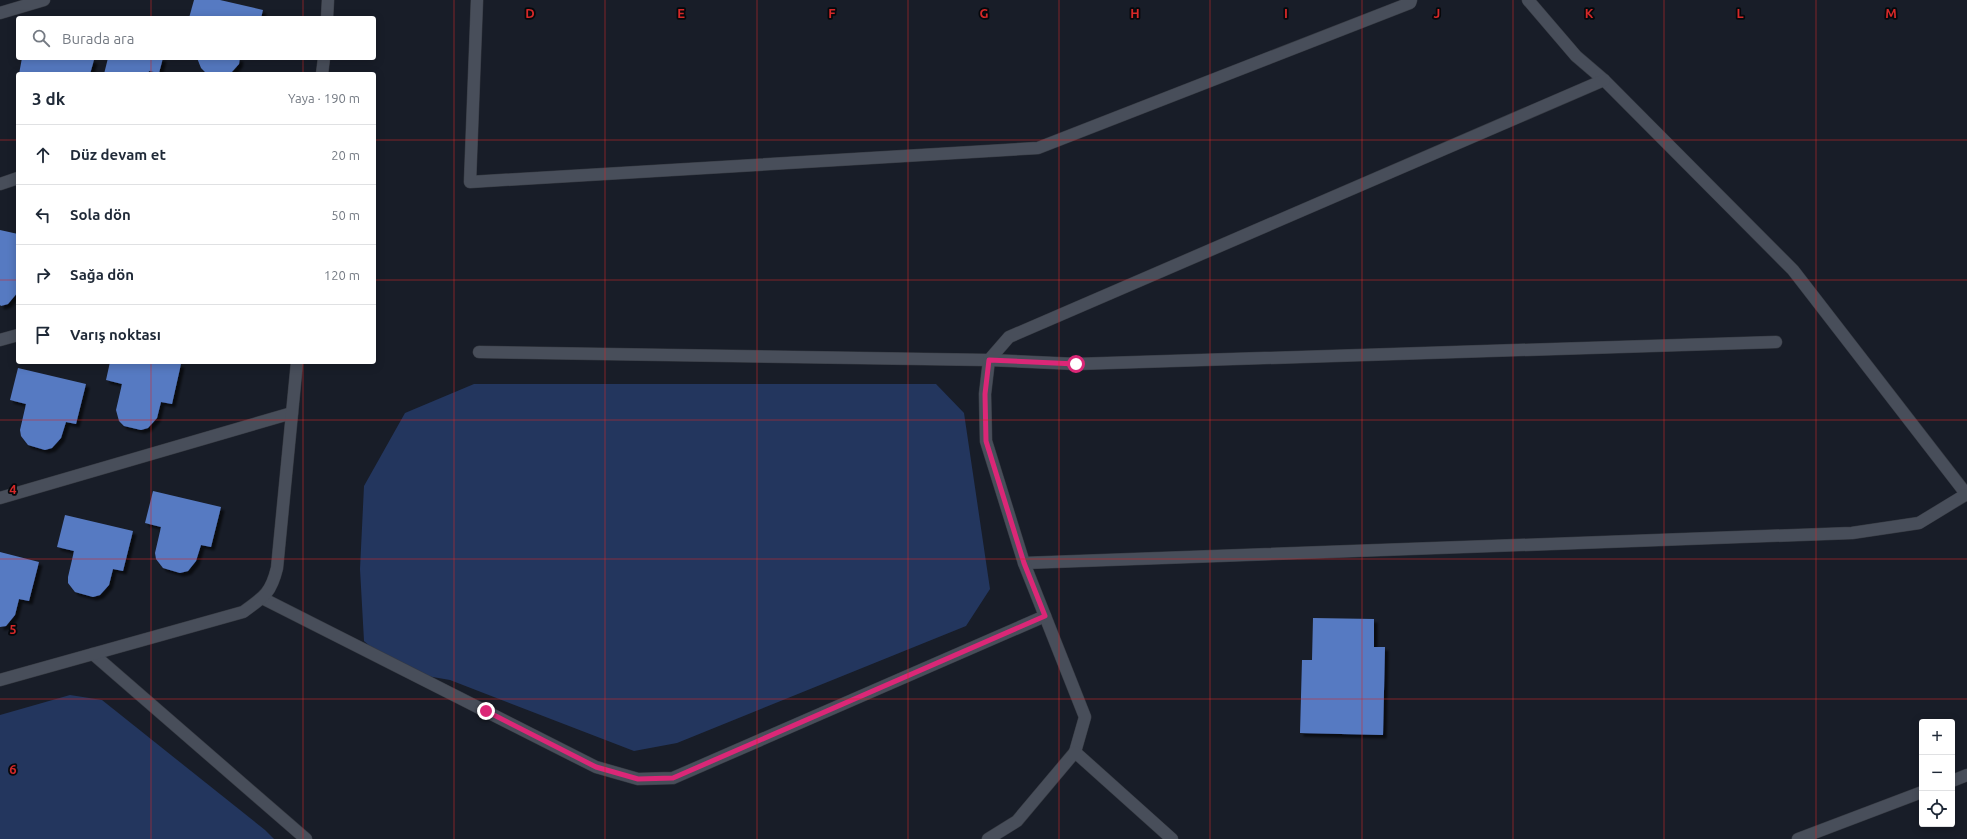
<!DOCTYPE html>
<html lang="tr">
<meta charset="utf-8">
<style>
:root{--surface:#fff;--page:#f2f2f3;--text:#1f2937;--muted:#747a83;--line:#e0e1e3}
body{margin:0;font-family:Ubuntu,sans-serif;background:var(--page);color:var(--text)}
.controls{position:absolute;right:12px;bottom:12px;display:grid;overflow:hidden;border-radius:4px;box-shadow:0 2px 10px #0003}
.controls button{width:36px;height:36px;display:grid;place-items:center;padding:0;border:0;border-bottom:1px solid var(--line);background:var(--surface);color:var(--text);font:20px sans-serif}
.stop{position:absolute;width:12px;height:12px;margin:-9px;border:3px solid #db2777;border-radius:50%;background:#fff}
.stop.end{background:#db2777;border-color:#fff;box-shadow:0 1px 4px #0008}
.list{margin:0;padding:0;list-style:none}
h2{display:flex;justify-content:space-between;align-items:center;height:52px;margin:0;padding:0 16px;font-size:17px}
h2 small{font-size:13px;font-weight:400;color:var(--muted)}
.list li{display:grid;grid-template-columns:26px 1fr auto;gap:12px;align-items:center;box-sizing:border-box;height:60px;padding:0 16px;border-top:1px solid var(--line)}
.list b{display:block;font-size:15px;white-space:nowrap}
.list em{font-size:13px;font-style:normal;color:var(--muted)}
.icon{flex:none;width:22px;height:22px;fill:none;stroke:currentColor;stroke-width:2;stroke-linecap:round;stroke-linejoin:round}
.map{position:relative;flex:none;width:1967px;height:839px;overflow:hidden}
.search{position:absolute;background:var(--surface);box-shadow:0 2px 10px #0003;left:16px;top:16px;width:360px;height:44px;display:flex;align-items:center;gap:10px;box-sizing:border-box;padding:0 14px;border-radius:4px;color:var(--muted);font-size:15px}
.panel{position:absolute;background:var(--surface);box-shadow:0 2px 10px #0003;left:16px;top:72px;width:360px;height:292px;border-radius:4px}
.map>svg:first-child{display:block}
</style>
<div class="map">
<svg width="1967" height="839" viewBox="0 0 1967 839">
<defs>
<filter id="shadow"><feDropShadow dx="3.5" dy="3.5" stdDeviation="1" flood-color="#0009"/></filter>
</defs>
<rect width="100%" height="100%" fill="#181d28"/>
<g fill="#23365e">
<polygon points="474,384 936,384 964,413 990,589 966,626 677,743 634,751 450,680 398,671 364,641 360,569 364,486 405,413"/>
<polygon points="70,695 102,700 265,830 274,839 0,839 0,715"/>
</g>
<g fill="#577ac2" filter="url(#shadow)">
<polygon points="194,0 220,0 263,10 261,18 189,18"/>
<polygon points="22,58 85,58 94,60 90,74 19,74"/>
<polygon points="108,58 163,58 159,73 149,71 148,74 104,74"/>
<polygon points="197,58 240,58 239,64 230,74 213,74 205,72 201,68"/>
<polygon points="0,230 18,234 18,292 8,304 1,306 0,305"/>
<polygon points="110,362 173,362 181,364 172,404 161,402 157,418 148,428 141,430 124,426 119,421 116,410 122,384 106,380"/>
<polygon points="18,368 86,384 76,424 66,422 61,438 52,448 45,450 28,445 21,436 20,430 26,404 10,400"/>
<polygon points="153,491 221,507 211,547 201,545 196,561 188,571 180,573 163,568 156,559 155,553 161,527 145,523"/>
<polygon points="65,515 133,531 123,571 113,569 109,585 100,595 93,597 75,592 68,583 68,577 74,551 57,547"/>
<polygon points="0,552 39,562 29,601 19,599 15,615 6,626 0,627"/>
<polygon points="1313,618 1374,619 1374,647 1385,647 1383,735 1300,733 1302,660 1312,660"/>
</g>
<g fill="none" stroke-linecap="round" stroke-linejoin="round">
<g stroke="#363a42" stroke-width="13">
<g id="minor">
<polyline points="477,0 470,182 1038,148 1410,3 1411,0"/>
<polyline points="1528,0 1576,56 1604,80 1793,270 1967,495"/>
<polyline points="0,13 44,0"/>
<polyline points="327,18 328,0"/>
<polyline points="322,74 324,58"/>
<polyline points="0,184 18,178"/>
<polyline points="0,340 18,335"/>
<polyline points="479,352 989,360 1076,364 1776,342"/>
<polyline points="0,498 292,413"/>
<polyline points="1024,563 1852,533 1919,523 1965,495"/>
<polyline points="262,598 596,767 638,779 673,778 1045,616"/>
<polyline points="93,654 306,839"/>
<path d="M0,680L243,612C264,597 271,593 277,568L297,362"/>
<polyline points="1075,752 1085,717 1024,563 986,441 985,394 989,360 1009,337 1604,80"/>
<polyline points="1952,781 1967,775"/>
<polyline points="988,839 1017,821 1075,752 1172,839"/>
<polyline points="1798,839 1922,792"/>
</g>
</g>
<use href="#minor" stroke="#484e5a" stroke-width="12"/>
</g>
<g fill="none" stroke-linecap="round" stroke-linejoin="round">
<polyline stroke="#db2777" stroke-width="5" points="486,711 596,767 638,779 673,778 1045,616 1024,563 986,441 985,394 989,360 1076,364"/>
</g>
<path fill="none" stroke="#d62828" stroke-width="1" stroke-opacity="0.55" d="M151,0V18M303,0V18M454,0V839M605,0V839M757,0V839M908,0V839M1059,0V839M1210,0V839M1362,0V839M1513,0V839M1664,0V839M1816,0V839M151,58V74M303,58V74M0,140H18M374,140H1967M0,280H18M374,280H1967M151,362V839M303,362V839M0,420H1967M0,559H1967M0,699H1967"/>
<g font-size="13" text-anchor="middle" font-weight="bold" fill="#d62828" stroke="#06080c" stroke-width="3.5" stroke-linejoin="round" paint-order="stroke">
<text x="530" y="18">D</text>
<text x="681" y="18">E</text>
<text x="832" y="18">F</text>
<text x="984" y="18">G</text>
<text x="1135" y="18">H</text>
<text x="1286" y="18">I</text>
<text x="1437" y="18">J</text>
<text x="1589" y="18">K</text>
<text x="1740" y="18">L</text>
<text x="1891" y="18">M</text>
<text x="13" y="494">4</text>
<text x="13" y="634">5</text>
<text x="13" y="774">6</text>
</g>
</svg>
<div class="controls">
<button>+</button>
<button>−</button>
<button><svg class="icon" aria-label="locate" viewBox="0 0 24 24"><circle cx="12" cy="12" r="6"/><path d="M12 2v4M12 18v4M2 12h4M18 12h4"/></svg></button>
</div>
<div class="stop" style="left:1076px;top:364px"></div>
<div class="stop end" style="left:486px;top:711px"></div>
<div class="search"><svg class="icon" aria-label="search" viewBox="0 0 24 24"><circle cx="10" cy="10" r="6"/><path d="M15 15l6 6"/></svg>Burada ara</div>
<section class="panel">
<h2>3 dk<small>Yaya · 190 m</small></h2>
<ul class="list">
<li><svg class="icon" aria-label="ahead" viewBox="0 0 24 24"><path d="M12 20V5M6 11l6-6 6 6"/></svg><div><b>Düz devam et</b></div><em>20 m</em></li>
<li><svg class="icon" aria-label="left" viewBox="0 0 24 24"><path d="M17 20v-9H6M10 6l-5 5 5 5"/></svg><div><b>Sola dön</b></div><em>50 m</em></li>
<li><svg class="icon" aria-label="right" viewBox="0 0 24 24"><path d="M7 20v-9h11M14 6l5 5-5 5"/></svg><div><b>Sağa dön</b></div><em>120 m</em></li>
<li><svg class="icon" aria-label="arrive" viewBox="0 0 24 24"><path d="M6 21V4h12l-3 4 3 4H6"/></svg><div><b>Varış noktası</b></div></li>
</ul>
</section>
</div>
